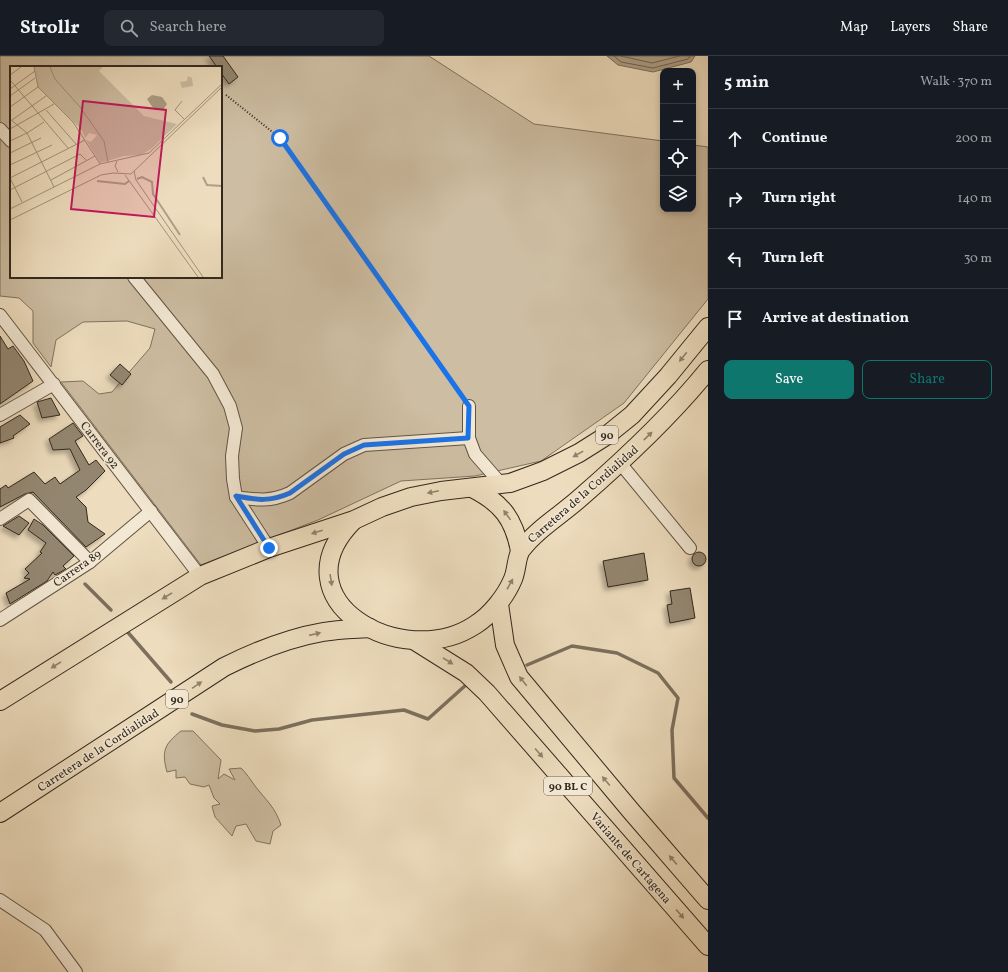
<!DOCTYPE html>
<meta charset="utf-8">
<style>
:root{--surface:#171b24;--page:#242831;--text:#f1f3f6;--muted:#9ea1a6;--line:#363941;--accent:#0f766e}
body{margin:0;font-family:Vollkorn,serif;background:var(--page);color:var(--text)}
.controls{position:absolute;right:12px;top:12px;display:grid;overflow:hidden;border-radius:8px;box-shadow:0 2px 6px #0003}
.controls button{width:36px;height:36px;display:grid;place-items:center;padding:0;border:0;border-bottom:1px solid var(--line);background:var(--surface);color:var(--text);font:20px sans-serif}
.stop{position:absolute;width:12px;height:12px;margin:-9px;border:3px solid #1a73e8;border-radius:50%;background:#fff}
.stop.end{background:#1a73e8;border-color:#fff;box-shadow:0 1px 4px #0008}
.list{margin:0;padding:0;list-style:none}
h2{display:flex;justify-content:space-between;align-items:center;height:52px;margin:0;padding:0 16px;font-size:17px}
h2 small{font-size:13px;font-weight:400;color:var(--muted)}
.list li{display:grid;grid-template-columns:26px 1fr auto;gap:12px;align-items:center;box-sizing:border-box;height:60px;padding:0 16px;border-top:1px solid var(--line)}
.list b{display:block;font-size:15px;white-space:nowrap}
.list em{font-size:13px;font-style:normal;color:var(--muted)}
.actions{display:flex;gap:8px;padding:12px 16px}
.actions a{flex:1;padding:9px 0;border:1px solid var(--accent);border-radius:8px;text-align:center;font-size:14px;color:var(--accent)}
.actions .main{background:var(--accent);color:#fff}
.icon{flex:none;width:22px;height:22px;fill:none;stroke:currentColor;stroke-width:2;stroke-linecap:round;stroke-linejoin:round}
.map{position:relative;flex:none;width:708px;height:916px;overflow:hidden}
header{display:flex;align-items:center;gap:24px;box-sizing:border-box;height:56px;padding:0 20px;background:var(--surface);border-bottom:1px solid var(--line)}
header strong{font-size:19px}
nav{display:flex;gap:22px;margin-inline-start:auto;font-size:14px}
.search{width:280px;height:36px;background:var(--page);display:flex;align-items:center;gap:10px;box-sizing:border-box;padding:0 14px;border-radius:8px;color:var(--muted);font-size:15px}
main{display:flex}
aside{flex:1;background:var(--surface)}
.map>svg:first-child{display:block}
</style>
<header>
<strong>Strollr</strong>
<div class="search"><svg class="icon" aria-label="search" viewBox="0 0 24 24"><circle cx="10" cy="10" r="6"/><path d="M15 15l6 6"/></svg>Search here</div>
<nav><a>Map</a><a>Layers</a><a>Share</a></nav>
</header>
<main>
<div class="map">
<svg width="708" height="916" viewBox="0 0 708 916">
<defs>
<filter id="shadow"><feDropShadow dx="-3.5" dy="3.5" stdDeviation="2" flood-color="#0004"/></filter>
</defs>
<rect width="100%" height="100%" fill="#eddcbd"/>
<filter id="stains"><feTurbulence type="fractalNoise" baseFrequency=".005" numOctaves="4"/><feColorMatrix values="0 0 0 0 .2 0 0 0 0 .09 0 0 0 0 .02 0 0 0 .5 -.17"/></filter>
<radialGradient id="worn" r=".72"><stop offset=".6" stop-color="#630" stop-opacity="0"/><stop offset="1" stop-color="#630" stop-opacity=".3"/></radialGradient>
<g fill="#cdbda2" stroke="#807260" fill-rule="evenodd">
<path d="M0,0H429L534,68L663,85V153H693V89L708,91V243L624,347L541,405L475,420L401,425L318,464L201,509L61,326L83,325L99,338L112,336L150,292L155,273L127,265L83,266L56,284L51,311L33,287V255L19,242L0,240ZM11,11H221V221H11Z"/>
<path d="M181,675H193L221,704L218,723L224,718L235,724L229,713L241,712C247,718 250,723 255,730C266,744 275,751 281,769L273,775L270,788L256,785L246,768L236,770L232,780L215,761L212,750L220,748L214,742L209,729L204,731L190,728L185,721L176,722V714L167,716C161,694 165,688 181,675Z"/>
</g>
<polygon fill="#ad9f87" stroke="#7c6f5d" points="607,0 695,0 691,6 653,16 618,9"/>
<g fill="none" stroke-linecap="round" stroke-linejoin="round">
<g stroke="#706452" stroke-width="1">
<polyline points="614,0 621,6 653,12 688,3 690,0"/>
<polyline points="621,0 652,7 680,0"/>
</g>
<g stroke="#7c6f5d" stroke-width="3.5">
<polyline points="85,528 111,554"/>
<polyline points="125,573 171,626"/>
<polyline points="527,609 572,590 617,597 658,617 678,642 672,674 674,722 708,762"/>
<polyline points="192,658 222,669 255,675 279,673 312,664 404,654 428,663 467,628"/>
</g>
</g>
<g fill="#938670" stroke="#32281d" filter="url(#shadow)">
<polygon points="209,0 223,0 238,21 229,28 221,17 221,11 217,11"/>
<polygon points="0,280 8,293 13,290 24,305 33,325 0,348"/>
<polygon points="120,308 131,318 122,329 110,319"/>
<polygon points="51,342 60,359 42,362 37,346"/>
<polygon points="20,359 30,368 13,380 14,382 0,387 0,371"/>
<polygon points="73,367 83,380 75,385 89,409 96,404 105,415 86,434 76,441 86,451 88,466 105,478 86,491 33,436 25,438 0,451 0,433 6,429 8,432 34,416 45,428 55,421 60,428 80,414 70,393 53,394 49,383"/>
<polygon points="19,460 29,467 19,479 3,470"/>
<polygon points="34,463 43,469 74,500 63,510 66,513 55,519 53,516 47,525 10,548 6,537 30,523 24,522 29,517 25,513 42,497 40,496 46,487 28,474"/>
<circle cx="699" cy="503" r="7"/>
<polygon points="644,497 648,524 608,531 603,505"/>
<polygon points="690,532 695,562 670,567 667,549 672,548 670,535"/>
</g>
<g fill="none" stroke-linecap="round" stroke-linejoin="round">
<g stroke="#615545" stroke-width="14">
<g id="minor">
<polyline points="0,73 11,85"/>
<polyline points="134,221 213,318 230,350 236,372 232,400 233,423 236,441 269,492"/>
<polyline points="0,259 200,520"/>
<polyline points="469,350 469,382 475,398 502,429"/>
<polyline points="0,359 54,328"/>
<polyline points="620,407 690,492"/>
<path d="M236,441C257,444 270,446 290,437L344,398L364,389L469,382"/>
<polyline points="0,463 29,444 90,506"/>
<polyline points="0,564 90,506 151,455"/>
<polyline points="0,844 45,874 76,916"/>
</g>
</g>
<g stroke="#32281d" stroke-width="20">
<g id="highway">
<path d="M472,432C502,447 514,463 520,495"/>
<path d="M353,465C275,544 402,617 475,569C491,559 506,540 513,523C517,514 516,502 521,494C537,473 561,459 580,442C626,402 670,361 708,314"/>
<polyline points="499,548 505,589 519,621 631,755 708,844"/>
<polyline points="415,585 466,617 487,637 708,890"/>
<polyline points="0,645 200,520 269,492 354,464 382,451 411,441 441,435 510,427 543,415 579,397 606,380 632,359 668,320 708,271"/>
<path d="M0,757L224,611C256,595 288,582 323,576C339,573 355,573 370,572"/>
</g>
</g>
<polyline stroke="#32281d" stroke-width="2" stroke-dasharray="1 2" stroke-linecap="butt" points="226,39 280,82 462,340"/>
<use href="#minor" stroke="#f3e8d4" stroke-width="12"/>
<use href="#highway" stroke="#eddcbd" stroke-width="18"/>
</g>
<defs><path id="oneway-solid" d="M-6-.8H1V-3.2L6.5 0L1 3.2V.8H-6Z"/></defs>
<g fill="#90826d">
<use href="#oneway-solid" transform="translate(683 301) rotate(129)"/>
<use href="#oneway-solid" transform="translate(648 380) rotate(-44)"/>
<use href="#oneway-solid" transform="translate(578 398) rotate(151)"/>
<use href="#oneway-solid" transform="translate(433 436) rotate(168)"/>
<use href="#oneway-solid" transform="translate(507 459) rotate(-126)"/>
<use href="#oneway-solid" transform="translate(317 476) rotate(162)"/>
<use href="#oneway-solid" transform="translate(331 524) rotate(81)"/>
<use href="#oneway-solid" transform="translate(510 528) rotate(-61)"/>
<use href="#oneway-solid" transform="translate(167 540) rotate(148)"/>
<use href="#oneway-solid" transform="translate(315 578) rotate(-13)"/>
<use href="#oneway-solid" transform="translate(448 605) rotate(32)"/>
<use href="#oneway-solid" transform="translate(56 609) rotate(148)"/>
<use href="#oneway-solid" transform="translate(523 625) rotate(-129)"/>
<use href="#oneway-solid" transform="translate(197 629) rotate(-34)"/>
<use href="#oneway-solid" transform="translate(539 697) rotate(49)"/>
<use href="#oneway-solid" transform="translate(606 725) rotate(-130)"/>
<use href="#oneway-solid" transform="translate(673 804) rotate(-131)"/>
<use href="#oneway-solid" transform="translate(680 858) rotate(49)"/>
</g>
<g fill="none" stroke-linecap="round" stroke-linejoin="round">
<path stroke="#1a73e8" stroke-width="5" d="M269,492L236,440C257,444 270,446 290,437L344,398L364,389L468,382L469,350L280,82"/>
</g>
<g text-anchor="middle" stroke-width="3" stroke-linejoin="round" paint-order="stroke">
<g fill="#f3e8d4" stroke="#6c6254" stroke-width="1">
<rect x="596" y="370" width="22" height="18" rx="3"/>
<rect x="166" y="634" width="22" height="18" rx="3"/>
<rect x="544" y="721" width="48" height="18" rx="3"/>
</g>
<g font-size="11" font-weight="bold" fill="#32281d">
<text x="607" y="383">90</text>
<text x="177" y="647">90</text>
<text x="568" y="734">90 BL C</text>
</g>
<g font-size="12" fill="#32281d" stroke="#f3e8d4">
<text transform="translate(100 389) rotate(53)" y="4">Carrera 92</text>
<text transform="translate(583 438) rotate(-41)" y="4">Carretera de la Cordialidad</text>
<text transform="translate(77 512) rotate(-35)" y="4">Carrera 89</text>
<text transform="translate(98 694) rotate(-33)" y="4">Carretera de la Cordialidad</text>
<text transform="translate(631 802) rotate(49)" y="4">Variante de Cartagena</text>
</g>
</g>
<g transform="translate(10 10)">
<rect width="212" height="212" fill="#eddcbd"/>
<path d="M24,1H93L89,5L134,50L167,58L141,83L131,89L114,90L90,97L76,74L81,76L87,69L79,67L75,72L72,64L28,21ZM178,10L182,12L183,20L172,22L170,16L177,15Z" fill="#cdbda2"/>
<path d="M142,29L152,31L157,38L153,44H145L141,39L137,33Z" fill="#ad9f87"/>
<path fill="none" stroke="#ad9f87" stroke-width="2" d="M193,111L197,119L212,120M127,113L132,111L142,116L143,128L170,169M87,115L115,118L119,115"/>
<path fill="none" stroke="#a2947d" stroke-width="1" d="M24,1L28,21L63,56L90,98M40,1L45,13L70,41L94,75L98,96M0,9L11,1M0,14L58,82M0,23L25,5M0,30L25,12M172,35L165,44L174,53M0,41L28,21M36,44L66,78M0,53L17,67L44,121M2,54L36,30M0,63L44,38M17,67L34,56M0,75L17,67M0,87L31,72M107,95L105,100L108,106M0,99L42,79M124,105L126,114L193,211M115,109L188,211M0,112L75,74M0,112L12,136M41,114L85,90M0,124L70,88L77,95M0,143L90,98L139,87L212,18M0,154L91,109L103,107L121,108L212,21"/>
<path fill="#c2185b" fill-opacity="0.15" stroke="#c2185b" stroke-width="2" d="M73,35L156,44L144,151L61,143Z"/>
<rect width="212" height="212" fill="none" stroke="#32281d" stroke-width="2"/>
</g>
<rect width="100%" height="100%" filter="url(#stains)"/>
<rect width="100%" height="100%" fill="url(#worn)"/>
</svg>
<div class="controls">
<button>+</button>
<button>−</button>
<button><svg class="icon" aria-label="locate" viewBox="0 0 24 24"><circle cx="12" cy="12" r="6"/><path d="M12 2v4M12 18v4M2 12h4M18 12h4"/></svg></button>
<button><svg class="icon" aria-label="layers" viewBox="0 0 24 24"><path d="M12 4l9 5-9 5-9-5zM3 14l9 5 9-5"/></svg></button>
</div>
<div class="stop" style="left:280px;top:82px"></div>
<div class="stop end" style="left:269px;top:492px"></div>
</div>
<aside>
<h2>5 min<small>Walk · 370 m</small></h2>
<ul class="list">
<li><svg class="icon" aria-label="ahead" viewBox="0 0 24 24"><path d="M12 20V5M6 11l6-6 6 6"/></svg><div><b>Continue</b></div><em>200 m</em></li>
<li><svg class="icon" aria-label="right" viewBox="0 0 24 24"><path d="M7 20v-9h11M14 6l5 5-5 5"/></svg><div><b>Turn right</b></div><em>140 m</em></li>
<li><svg class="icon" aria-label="left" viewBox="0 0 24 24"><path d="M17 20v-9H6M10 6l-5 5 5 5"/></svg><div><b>Turn left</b></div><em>30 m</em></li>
<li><svg class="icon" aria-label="arrive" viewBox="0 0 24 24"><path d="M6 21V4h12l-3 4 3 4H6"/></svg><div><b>Arrive at destination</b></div></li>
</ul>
<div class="actions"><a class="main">Save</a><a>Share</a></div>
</aside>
</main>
